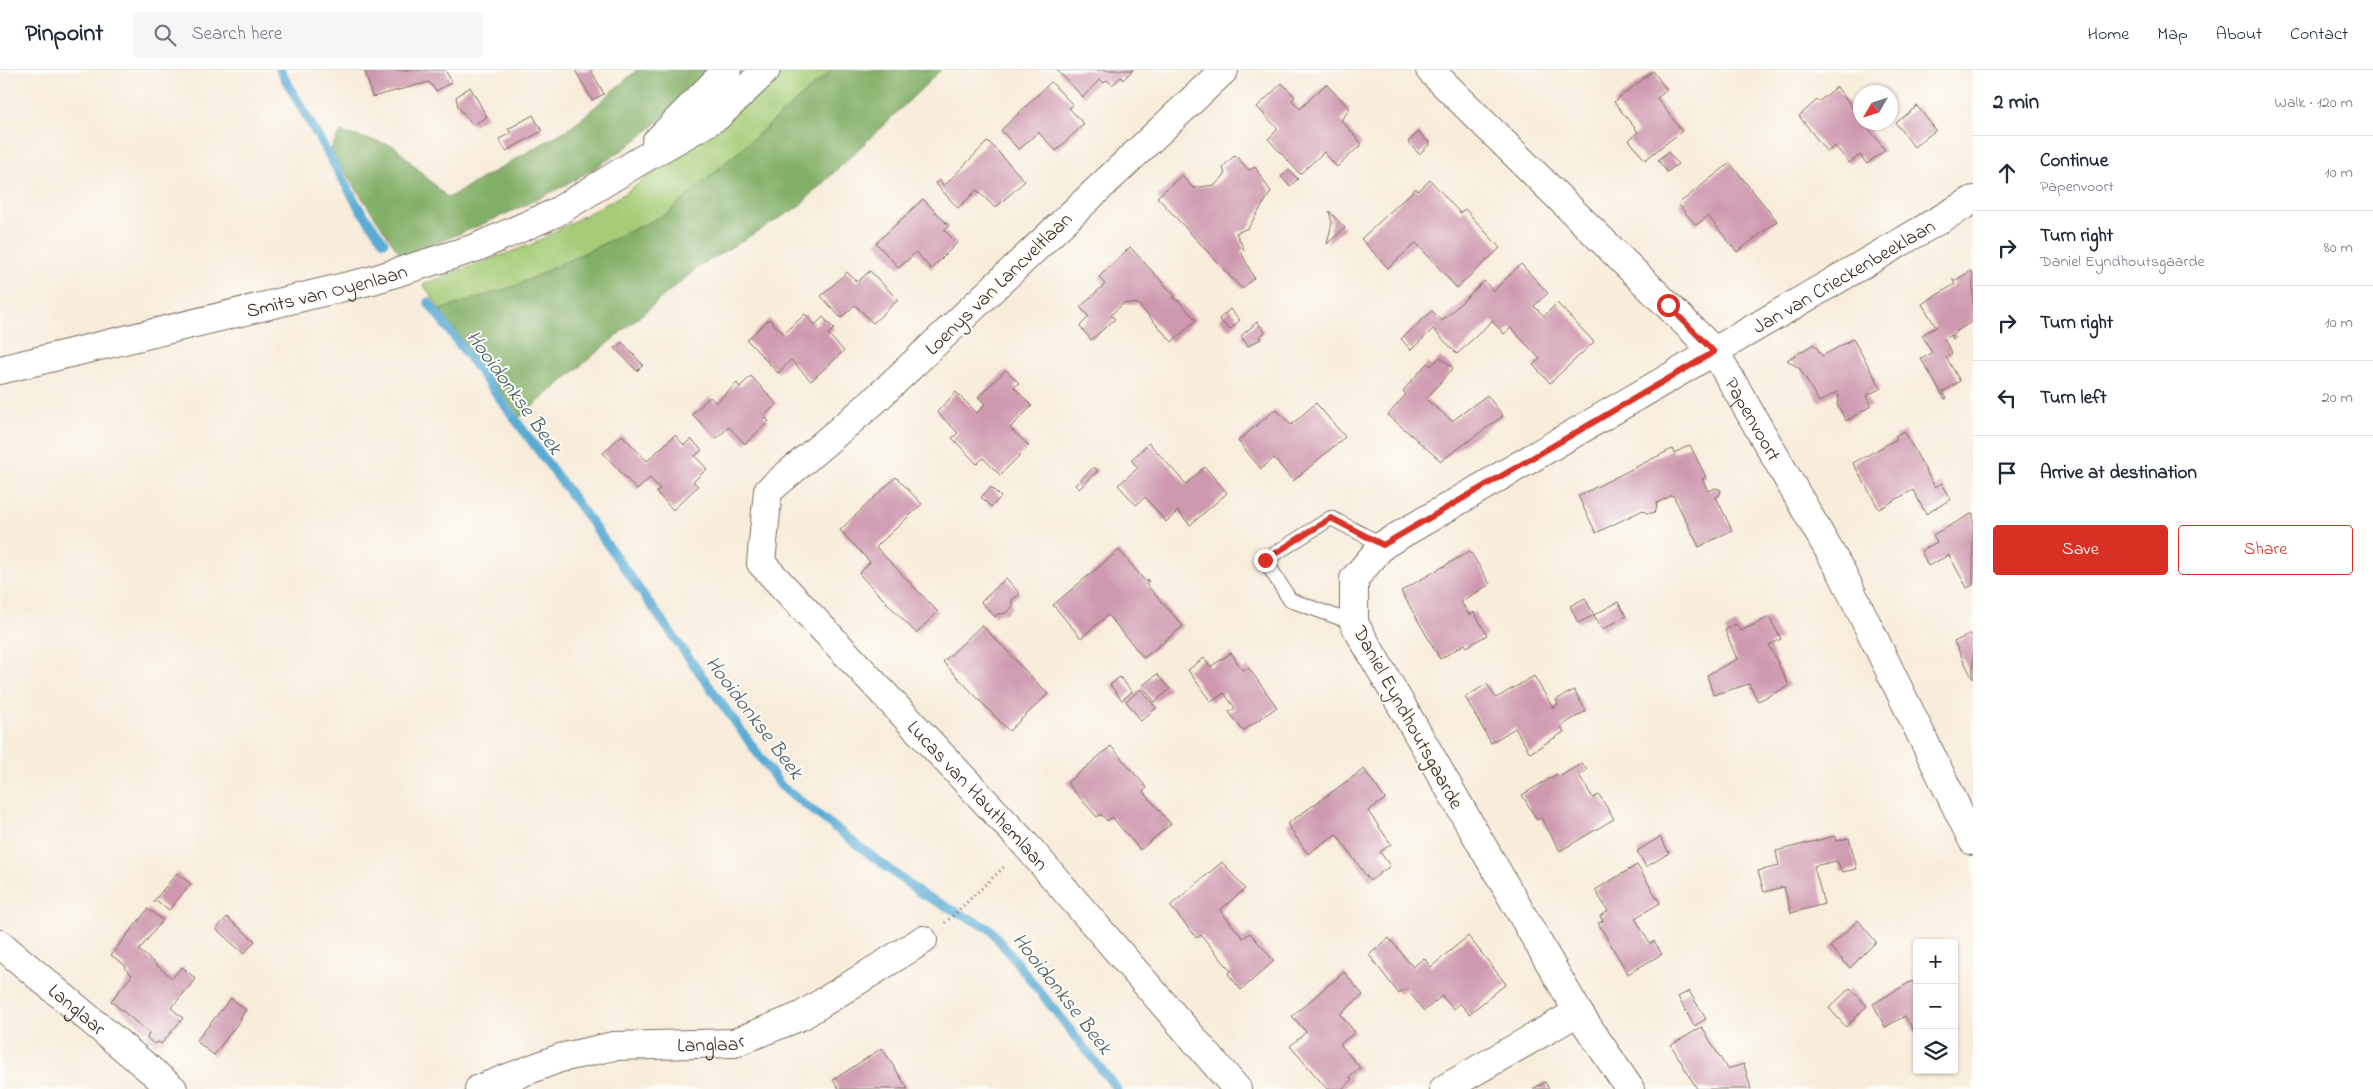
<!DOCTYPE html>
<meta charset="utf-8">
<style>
:root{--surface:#fff;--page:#f6f6f7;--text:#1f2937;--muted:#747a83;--line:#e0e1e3;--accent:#d93025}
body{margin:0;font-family:"Indie Flower",sans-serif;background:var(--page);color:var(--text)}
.controls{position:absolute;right:15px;bottom:15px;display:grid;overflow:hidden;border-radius:5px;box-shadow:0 1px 4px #0004}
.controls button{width:45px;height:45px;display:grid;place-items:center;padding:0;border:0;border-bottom:1px solid var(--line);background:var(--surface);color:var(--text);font:25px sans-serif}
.compass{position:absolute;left:1853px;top:15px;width:45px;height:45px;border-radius:50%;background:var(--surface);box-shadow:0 1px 4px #0004;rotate:231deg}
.stop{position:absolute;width:15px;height:15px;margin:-11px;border:4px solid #d93025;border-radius:50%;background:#fff}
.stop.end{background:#d93025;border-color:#fff;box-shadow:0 1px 5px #0008}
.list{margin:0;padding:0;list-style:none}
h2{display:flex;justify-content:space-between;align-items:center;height:65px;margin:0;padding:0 20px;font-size:21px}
h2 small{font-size:16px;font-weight:400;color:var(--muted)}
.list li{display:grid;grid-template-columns:32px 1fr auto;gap:15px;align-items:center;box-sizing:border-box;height:75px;padding:0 20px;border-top:1px solid var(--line)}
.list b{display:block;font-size:19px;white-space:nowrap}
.list p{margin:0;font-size:16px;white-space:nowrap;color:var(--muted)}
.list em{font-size:16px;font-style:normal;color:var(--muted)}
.actions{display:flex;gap:10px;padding:15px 20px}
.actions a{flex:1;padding:11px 0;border:1px solid var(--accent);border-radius:5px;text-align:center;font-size:18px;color:var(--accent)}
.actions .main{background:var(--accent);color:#fff}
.icon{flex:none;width:28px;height:28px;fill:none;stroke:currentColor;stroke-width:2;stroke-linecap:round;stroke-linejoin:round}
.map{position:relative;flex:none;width:1973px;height:1019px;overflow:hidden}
header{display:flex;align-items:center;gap:30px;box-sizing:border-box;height:70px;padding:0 25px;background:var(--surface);border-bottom:1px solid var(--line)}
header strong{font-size:24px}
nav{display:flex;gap:28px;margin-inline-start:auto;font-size:18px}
.search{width:350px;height:45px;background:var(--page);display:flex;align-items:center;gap:12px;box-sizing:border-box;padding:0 18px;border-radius:5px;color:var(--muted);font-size:19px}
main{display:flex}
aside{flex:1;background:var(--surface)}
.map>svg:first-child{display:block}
</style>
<header>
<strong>Pinpoint</strong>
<div class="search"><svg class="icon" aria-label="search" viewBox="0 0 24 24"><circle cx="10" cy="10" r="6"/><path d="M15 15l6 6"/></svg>Search here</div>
<nav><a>Home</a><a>Map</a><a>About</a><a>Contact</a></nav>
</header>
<main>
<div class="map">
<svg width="1973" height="1019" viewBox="0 0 1973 1019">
<rect width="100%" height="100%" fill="#fdfcf7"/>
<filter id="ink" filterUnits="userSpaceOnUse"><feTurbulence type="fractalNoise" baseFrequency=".02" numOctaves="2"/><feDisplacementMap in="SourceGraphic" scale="10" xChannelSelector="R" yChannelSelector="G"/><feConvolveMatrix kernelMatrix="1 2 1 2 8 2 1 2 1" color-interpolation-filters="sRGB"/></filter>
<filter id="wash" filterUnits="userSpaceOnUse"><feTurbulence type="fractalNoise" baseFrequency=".0096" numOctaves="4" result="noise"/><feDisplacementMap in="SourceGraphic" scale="20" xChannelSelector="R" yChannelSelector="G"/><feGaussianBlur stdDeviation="1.12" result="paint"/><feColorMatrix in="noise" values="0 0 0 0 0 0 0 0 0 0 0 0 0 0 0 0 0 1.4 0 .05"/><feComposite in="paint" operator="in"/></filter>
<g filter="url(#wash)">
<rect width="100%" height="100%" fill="#f8ecda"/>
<polygon fill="#a4cc77" stroke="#707b4a" points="790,0 832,0 668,143 515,216 440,240 423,214 532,174 624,124 702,66 757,20"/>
<g fill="#83b068" stroke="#5f6d43">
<path d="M637,0H712C692,19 672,40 651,58C581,117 486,153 402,187L330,80L341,62L394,76L448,128L573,56Z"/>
<polygon points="832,0 941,0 798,137 697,198 520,347 440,240 515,216 668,143"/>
</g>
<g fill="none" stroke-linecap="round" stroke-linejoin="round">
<g stroke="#5aabd4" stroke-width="9">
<polyline points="280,0 359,138 384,172"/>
<polyline points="428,232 581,438 781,716 920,823 990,859 1117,1019"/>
</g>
</g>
<g id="blocks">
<g fill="#ce99af">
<polygon points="365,0 445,0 452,12 436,21 429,12 372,27"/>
<polygon points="575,0 591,0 604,24 592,30"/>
<polygon points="1057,0 1133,0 1123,10 1121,7 1112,15 1107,10 1104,13 1100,9 1083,27"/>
<polygon points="1653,1 1667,20 1657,28 1682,61 1645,90 1629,70 1638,62 1614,32"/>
<polygon points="1051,12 1073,35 1069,38 1084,54 1056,81 1038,62 1019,80 1001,60"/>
<polygon points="1282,13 1295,27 1292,30 1300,39 1326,14 1350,39 1341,50 1362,74 1337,97 1324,82 1300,104 1268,69 1278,59 1257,37"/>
<polygon points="470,17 487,47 473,55 458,37 456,27"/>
<polygon points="1837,17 1860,48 1860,52 1864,52 1885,80 1867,94 1860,85 1849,93 1835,76 1827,82 1799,46 1817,30 1818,32"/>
<polygon points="1917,36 1936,60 1914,77 1896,53"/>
<polygon points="533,45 542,61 506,81 499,69 511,63 508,59"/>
<polygon points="1419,62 1430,74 1419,84 1408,72"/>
<polygon points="988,71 1025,111 995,138 977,120 958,138 935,113 939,110 944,116"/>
<polygon points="1668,82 1678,94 1667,102 1658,90"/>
<polygon points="1235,85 1249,100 1255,97 1271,122 1248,158 1236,163 1244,179 1241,182 1254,208 1242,219 1157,127 1182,105 1193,118 1215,115 1225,105 1223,97"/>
<polygon points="1730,93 1777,151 1737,182 1708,146 1696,155 1678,134"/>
<polygon points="1289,100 1298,109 1290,116 1281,107"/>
<polygon points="1430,110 1460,143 1465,139 1500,178 1457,218 1416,173 1388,198 1361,169 1416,118 1418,121"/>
<polygon points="923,129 949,156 944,160 957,173 931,199 916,182 899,198 876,173"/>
<polygon points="1329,141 1345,158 1327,174 1332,153"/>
<polygon points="1130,177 1175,226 1173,228 1177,231 1178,230 1196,250 1172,272 1138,234 1124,233 1111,245 1115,249 1091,270 1080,256 1089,247 1080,237 1105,214 1099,207"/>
<polygon points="1521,194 1548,223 1534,236 1544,246 1557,233 1594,272 1550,313 1533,295 1540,289 1511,258 1504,264 1492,251 1457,284 1433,259 1411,280 1401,269 1432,241 1442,251 1484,211 1493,221"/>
<polygon points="870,201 898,230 873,253 855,235 841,248 821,226 847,202 857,212"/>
<polygon points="1971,201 1973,204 1973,251 1952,264 1955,268 1953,269 1951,265 1944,269 1952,283 1946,287 1960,311 1943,322 1947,328 1945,329 1921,289 1932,283 1922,265 1936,257 1922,234 1955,214 1952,208 1954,211"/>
<polygon points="1230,239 1240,250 1230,260 1219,249"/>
<polygon points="805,244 815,255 823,247 834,259 828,264 844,281 811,311 791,290 778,303 747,270 769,249 784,264"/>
<polygon points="1257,252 1265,262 1259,267 1261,269 1248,276 1241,266"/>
<polygon points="1853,269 1881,318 1866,326 1871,336 1846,351 1837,334 1839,326 1837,322 1819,332 1800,299 1787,290 1814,274 1822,286"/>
<polygon points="622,272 643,295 637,301 615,278"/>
<polygon points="1440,287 1453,298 1426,329 1452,351 1487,325 1503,346 1441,391 1388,345 1406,324 1403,321 1427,293 1431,296"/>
<polygon points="1006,300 1019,313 1014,317 1032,336 1010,358 1029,376 1000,405 983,388 977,394 952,368 958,363 937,342 956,322 977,343 985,334 978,327"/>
<polygon points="751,306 777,334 764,346 769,351 745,374 729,357 716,369 692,344 710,327 716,333 737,313 740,317"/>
<polygon points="1316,333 1345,367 1293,411 1274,388 1261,399 1238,371 1276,339 1291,355"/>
<polygon points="1904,361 1935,417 1942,413 1951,429 1926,444 1913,420 1879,439 1853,393 1897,369 1895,366"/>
<polygon points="622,365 647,391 675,365 684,375 691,369 702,380 695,386 707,399 693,412 698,416 673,440 656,422 660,419 650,408 637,420 603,383"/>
<polygon points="1149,373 1186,414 1205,397 1227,423 1190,455 1178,441 1166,452 1145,427 1136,435 1118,415 1138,398 1131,390"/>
<polygon points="1690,375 1706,407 1702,409 1708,421 1716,418 1721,420 1719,426 1716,427 1732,460 1699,477 1673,425 1657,433 1656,440 1653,443 1646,443 1643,440 1596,463 1578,426 1672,379 1674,383"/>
<polygon points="1094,397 1098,401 1079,419 1075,415"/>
<polygon points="896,407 922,434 876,477 938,542 916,563 859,504 870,492 840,460"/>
<polygon points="991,417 1001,427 991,437 981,427"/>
<polygon points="1973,443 1973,515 1967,518 1949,485 1928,496 1921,481 1937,472 1933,465"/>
<polygon points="1119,480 1146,512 1148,510 1149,511 1146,514 1183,556 1144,588 1108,545 1081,568 1053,535"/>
<polygon points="1470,481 1490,514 1461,532 1469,545 1474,542 1487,565 1467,577 1465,574 1440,589 1401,521"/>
<polygon points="1006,508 1020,524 1012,530 1012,537 1006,543 998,544 995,547 981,532"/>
<polygon points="1585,528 1594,545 1578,553 1570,536"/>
<polygon points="1618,532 1626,546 1602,560 1594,545"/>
<polygon points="1769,547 1781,569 1769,575 1789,616 1758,631 1749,614 1713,625 1707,605 1737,589 1725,560 1736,554 1741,561"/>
<polygon points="982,555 1048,624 1009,661 943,592"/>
<polygon points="1970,564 1973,567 1973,609 1954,572"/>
<polygon points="1231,583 1243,601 1248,597 1277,637 1243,661 1229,642 1235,638 1224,623 1211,632 1188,600 1204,588 1210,597"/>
<polygon points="1157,604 1170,619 1155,632 1142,616"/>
<polygon points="1534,606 1553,638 1558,634 1556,630 1574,620 1586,641 1561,656 1564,662 1530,683 1515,658 1491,673 1465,627 1487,614 1496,628"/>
<polygon points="1120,607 1132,622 1122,630 1110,615"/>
<polygon points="1141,619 1156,638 1141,651 1126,631"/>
<polygon points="1111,676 1147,718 1143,721 1171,754 1140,780 1112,747 1107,751 1101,744 1097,747 1067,713"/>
<polygon points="1582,693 1587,700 1579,705 1593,728 1599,725 1614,749 1560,781 1541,748 1537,750 1522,725 1557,704 1559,707"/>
<polygon points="1364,699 1385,729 1368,741 1391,774 1380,782 1390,796 1370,811 1336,764 1308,784 1287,754"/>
<polygon points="1835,766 1836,771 1849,768 1857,799 1842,802 1837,791 1814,796 1824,834 1791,843 1784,817 1764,822 1758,801 1779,796 1776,781"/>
<polygon points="1660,767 1669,783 1646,797 1637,781"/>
<polygon points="1222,792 1245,819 1220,840 1243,868 1250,863 1274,891 1241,920 1228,904 1231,901 1201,865 1197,868 1170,836"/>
<polygon points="1637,795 1660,833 1635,848 1650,874 1654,871 1662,884 1628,904 1598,853 1603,851 1600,846 1608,841 1595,820"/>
<polygon points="177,803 191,814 169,840 157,831 153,832"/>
<polygon points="148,839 163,850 139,880 172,908 182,897 196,909 171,938 183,948 161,974 159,972 154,974 147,968 149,963 111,931 132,905 124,898 126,896 111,885"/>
<polygon points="227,847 255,871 244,884 216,859"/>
<polygon points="1858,850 1876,872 1850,898 1830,877"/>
<polygon points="1468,866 1506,914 1469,944 1460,933 1453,939 1442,926 1424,941 1406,918 1399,924 1369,885 1389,868 1413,897 1424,888 1431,897"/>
<polygon points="1344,902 1363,925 1340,944 1355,962 1340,974 1360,998 1350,1007 1352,1010 1342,1019 1327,1019 1290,976 1306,962 1292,946"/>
<polygon points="1912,911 1917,919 1917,966 1905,946 1885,957 1873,934"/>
<polygon points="1850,918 1867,936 1846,957 1829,938"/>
<polygon points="1689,921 1706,949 1694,956 1678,927"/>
<polygon points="231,928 246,940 240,948 241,949 214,985 196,971"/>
<polygon points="1702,957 1727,999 1744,994 1751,1019 1697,1019 1671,975"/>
<polygon points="882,978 908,1019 839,1019 833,1010"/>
<polygon points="1545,1012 1549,1019 1533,1019"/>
</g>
</g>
</g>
<g filter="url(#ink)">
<use href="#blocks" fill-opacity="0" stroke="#7d6e60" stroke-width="1"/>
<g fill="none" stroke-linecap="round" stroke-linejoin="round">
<g stroke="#7d6e60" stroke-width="16">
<polyline id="lane" points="1354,553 1290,530 1265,490 1331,448 1383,475"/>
</g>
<g stroke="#7d6e60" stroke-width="30">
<g id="street">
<path id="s1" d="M1224,0L873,332L768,421L761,493L1026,775L1237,1019"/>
<path id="s2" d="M1430,0L1715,282L1842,503L1973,771"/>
<path id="s3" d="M0,874L173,1019"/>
<path id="s4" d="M479,1019L560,988L614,976L734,973L801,946L923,870"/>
<polyline points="1444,1019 1578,942"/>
<path id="s5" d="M1630,1019L1578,942L1354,553V509L1383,475L1973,130"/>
</g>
</g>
<g stroke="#7d6e60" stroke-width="30">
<g id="secondary">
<polyline points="656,72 727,0"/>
<path id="s6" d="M0,300L373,210L475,178L555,143L636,93L718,46L766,0"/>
</g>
</g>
<polyline stroke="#7d6e60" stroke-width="3" stroke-dasharray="1 4" stroke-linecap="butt" points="945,853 1006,795"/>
<use href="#lane" stroke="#fff" stroke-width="14"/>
<use href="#street" stroke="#fff" stroke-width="28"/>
<use href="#secondary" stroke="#fff" stroke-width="28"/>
</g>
</g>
<g fill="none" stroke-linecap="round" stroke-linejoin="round" filter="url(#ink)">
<polyline stroke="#d93025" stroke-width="6" points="1265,490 1331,448 1383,475 1714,282 1668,235"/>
</g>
<g text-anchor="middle" stroke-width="4" stroke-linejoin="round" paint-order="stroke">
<g font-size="20" fill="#3b2a1e" stroke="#fdfcf7">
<text dy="7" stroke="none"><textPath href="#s5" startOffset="1164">Jan van Crieckenbeeklaan</textPath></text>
<text transform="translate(998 213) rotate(-44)" y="7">Loenys van Lancveltlaan</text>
<text dy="7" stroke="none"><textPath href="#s6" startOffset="336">Smits van Oyenlaan</textPath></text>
<text dy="7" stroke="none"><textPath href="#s2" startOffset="478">Papenvoort</textPath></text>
<text transform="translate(1409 647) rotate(61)" y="7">Daniel Eyndhoutsgaarde</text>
<text dy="7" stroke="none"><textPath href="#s1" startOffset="1011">Lucas van Hauthemlaan</textPath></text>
<text dy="7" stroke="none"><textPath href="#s3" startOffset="101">Langlaar</textPath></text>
<text dy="7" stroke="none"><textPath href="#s4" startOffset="239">Langlaar</textPath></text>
</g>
<g font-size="21" font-style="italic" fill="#475e67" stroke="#fdfcf7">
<text transform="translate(515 322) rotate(54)" y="7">Hooidonkse Beek</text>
<text transform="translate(755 647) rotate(53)" y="7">Hooidonkse Beek</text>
<text transform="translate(1063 923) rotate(52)" y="7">Hooidonkse Beek</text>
</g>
</g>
</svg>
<div class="controls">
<button>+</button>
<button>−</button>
<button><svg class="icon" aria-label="layers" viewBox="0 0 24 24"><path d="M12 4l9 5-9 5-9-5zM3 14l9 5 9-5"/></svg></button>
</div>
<svg class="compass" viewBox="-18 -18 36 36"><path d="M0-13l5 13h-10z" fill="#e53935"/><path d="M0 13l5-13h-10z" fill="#747a83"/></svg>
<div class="stop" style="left:1668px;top:235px"></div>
<div class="stop end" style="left:1265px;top:490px"></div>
</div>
<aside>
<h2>2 min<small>Walk · 120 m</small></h2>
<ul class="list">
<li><svg class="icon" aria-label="ahead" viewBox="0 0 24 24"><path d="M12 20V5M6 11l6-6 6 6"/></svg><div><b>Continue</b><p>Papenvoort</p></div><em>10 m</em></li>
<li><svg class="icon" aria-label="right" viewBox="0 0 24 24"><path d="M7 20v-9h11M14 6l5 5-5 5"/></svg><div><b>Turn right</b><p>Daniel Eyndhoutsgaarde</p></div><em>80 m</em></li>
<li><svg class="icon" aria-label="right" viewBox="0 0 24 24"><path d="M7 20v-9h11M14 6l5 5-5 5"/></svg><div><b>Turn right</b></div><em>10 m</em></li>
<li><svg class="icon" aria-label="left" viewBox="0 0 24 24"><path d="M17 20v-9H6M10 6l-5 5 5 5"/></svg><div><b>Turn left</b></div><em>20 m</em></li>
<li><svg class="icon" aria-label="arrive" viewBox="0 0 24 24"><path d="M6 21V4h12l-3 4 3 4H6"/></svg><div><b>Arrive at destination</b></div></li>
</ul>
<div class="actions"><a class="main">Save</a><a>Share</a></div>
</aside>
</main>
